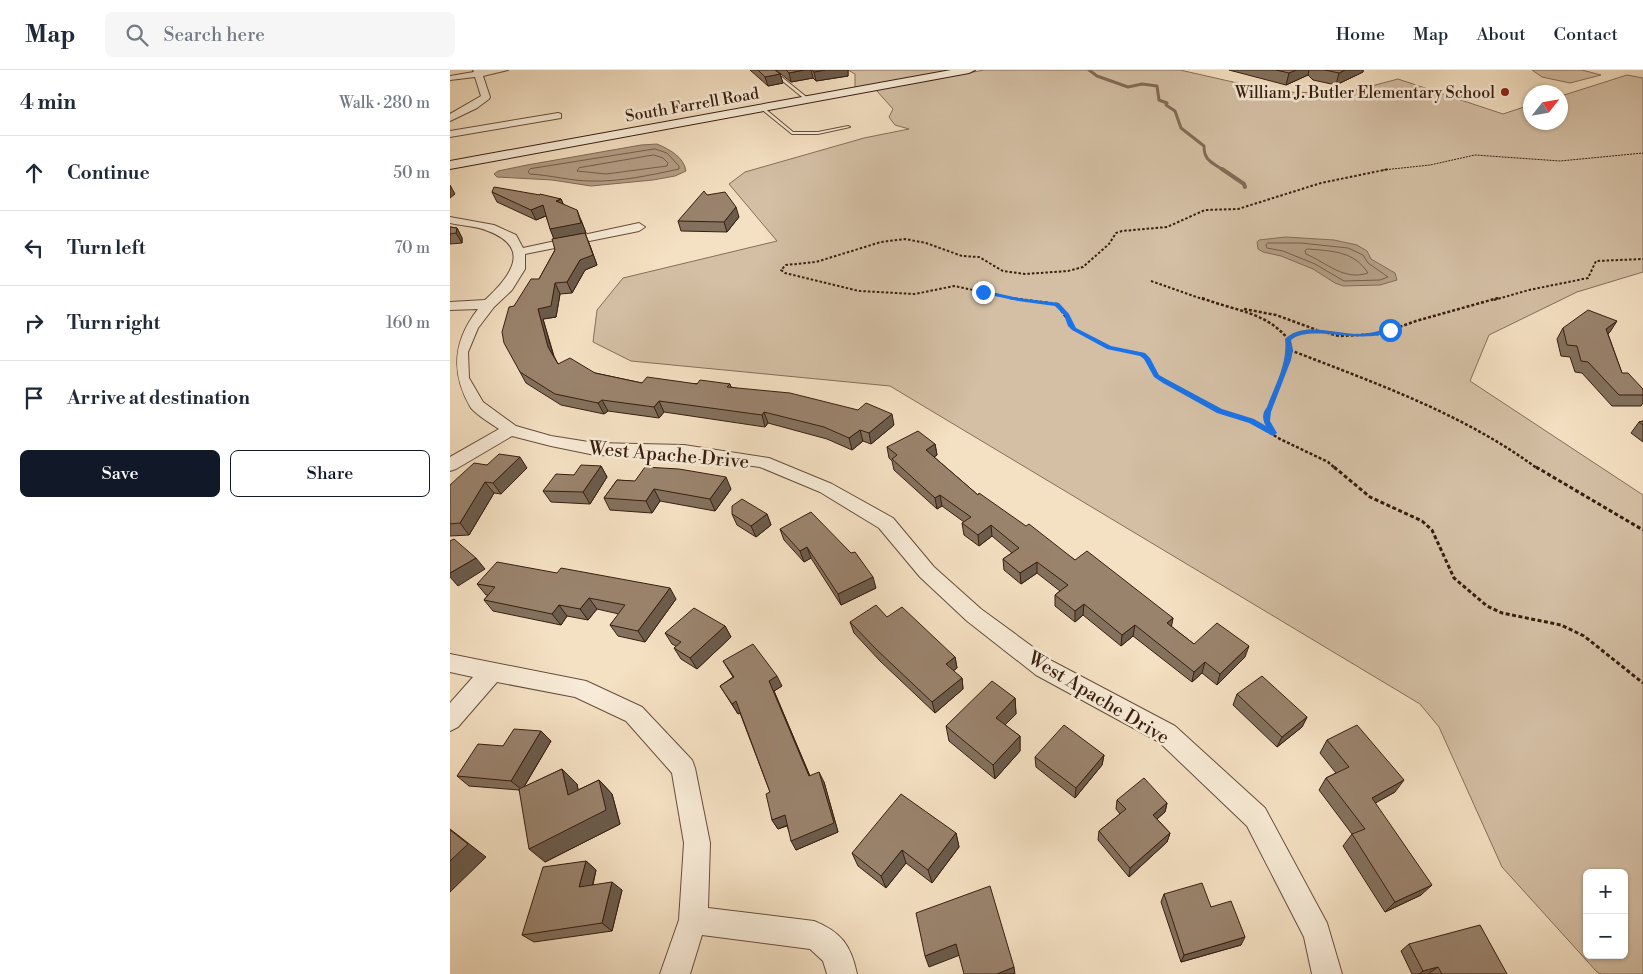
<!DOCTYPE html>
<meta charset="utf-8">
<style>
:root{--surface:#fff;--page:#f6f6f7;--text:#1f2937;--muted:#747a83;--line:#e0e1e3;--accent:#111827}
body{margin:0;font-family:"Libre Bodoni",serif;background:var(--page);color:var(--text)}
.controls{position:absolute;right:15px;bottom:15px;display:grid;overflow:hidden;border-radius:8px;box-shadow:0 1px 4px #0004}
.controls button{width:45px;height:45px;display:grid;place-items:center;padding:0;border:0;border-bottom:1px solid var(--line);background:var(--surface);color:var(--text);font:25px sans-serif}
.compass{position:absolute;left:1073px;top:15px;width:45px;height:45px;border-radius:50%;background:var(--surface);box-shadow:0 1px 4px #0004;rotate:59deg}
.stop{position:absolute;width:15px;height:15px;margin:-11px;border:4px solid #1a73e8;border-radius:50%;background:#fff}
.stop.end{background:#1a73e8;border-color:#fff;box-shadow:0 1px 5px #0008}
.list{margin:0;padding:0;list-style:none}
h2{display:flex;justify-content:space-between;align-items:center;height:65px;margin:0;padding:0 20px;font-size:21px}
h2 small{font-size:16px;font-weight:400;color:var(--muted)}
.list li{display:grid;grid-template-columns:32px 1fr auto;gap:15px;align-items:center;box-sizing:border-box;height:75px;padding:0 20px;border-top:1px solid var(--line)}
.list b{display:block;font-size:19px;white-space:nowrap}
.list em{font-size:16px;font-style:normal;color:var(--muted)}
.actions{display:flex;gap:10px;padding:15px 20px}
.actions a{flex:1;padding:11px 0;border:1px solid var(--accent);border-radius:8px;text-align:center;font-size:18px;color:var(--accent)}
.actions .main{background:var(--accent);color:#fff}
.icon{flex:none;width:28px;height:28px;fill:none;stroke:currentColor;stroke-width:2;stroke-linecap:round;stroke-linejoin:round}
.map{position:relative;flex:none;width:1193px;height:904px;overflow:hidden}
header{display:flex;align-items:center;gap:30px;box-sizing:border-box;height:70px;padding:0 25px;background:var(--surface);border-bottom:1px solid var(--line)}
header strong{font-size:24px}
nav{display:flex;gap:28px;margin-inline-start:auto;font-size:18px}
.search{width:350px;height:45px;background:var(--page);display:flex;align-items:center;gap:12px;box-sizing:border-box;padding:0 18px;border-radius:8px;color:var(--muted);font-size:19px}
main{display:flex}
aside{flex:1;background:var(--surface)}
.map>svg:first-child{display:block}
</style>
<header>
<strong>Map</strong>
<div class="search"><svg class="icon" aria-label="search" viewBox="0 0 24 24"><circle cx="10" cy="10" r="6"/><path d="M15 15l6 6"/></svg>Search here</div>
<nav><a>Home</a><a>Map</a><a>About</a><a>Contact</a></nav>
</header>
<main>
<aside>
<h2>4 min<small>Walk · 280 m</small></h2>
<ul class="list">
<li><svg class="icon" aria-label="ahead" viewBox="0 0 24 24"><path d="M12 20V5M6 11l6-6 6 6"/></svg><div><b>Continue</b></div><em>50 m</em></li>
<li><svg class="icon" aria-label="left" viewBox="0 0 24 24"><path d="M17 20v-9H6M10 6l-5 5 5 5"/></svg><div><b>Turn left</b></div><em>70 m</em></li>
<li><svg class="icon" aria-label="right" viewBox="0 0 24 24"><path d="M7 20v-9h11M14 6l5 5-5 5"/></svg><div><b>Turn right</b></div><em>160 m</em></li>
<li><svg class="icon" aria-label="arrive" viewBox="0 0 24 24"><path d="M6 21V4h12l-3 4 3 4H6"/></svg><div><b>Arrive at destination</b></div></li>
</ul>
<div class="actions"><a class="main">Save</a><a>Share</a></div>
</aside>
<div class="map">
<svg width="1193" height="904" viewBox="0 0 1193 904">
<rect width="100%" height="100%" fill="#f4e0c2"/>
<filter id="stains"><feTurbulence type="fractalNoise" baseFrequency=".004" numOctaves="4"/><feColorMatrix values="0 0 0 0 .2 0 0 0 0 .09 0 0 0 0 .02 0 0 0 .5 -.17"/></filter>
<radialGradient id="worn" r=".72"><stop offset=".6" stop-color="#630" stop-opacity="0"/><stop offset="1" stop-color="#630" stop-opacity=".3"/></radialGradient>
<g fill="#d4bfa4" stroke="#866e5a" fill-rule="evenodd">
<polygon points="398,0 505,0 421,16 405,17 405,4"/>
<path d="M534,0H730L827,22L895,23L948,9L1053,44L1080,35V52H1110L1111,26L1177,5L1193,8V202L1127,222L1039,265L1020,311L1193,425V904H1151L1147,902L1052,797L989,657L970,634L440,316L181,291L143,272L147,240L173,208L327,171L279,114L295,102L414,68L459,59L445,55L439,47L443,39L426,20ZM1137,803H1174V885H1137Z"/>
<polygon points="1082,0 1132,0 1151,5 1120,13 1092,7"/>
</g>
<g fill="#b49e85" stroke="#826b56">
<path d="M207,74C219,79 234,87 236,101L225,106L203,110L141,116L102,110L47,107L44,104L48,101L77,95L191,75Z"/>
<polygon points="836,167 884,170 907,175 917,181 921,189 945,203 947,210 930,215 893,216 885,213 863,199 831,186 813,182 808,179 807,172 809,170"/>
</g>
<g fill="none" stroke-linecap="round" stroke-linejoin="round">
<g stroke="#765e4a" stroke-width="1">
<path d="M205,79L217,83L229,96V99C201,105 170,112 141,111C121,111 100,105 80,104L78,102L80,99Z"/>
<polygon points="204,85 213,88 218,93 217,96 156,104 127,101 129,98"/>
<polygon points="818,173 851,173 898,178 913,185 918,193 938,207 930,210 894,211 865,194 833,181 817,178 816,175"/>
<path d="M858,179C882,181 904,181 918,203C894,211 877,193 856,184L855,181Z"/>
</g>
<path stroke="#826b56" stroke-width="3" d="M639,0L647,6L678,17L692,14L707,16L709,30L717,33L716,35L725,41L731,58L754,76C754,91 762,92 773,100"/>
<polyline stroke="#826b56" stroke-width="4" points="772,99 794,114 795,117"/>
<g stroke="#674e3c" stroke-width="2">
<g id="lane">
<polygon points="319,0 323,0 359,29 359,31 357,31"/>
<polygon points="311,37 313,37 343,62 368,62 398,56 400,57 368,64 342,64 311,39"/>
</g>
</g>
<g stroke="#674e3c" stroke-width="2">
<g id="street">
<polygon points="23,0 58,0 33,6 40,27 39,29 27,38 0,51 0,44 31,26 25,7 0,10 0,6 24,2"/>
<polygon points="108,43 111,44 111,48 0,67 0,61"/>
<path d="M0,147L44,155L66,165L73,178L189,153L195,157L189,161L75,184V199L62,220L44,237L28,258L18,282L19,308L33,332L66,356L101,366L145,373L234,375L319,388L382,414L443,448L484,497L531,539L602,591L725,656L815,738L877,853L892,904H862L854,867L797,756L709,672L586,605L517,551L470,507L429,458L370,422L310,397L234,387L145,385L101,376L62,366L6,399L0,401V387L49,359C40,353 28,346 21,338C0,303 3,271 28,239L0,240V232L35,230C60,207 83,178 38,161C27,156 12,156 0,153Z"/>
<path d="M0,584L136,611L192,637L242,690L245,698L260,773L258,838L364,851C391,862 401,875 407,904H377L373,891L360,879L252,865L240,904H210L229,850L234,773L222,703L176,651L125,627L47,612L8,657L0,661V633L23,607L0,602Z"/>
</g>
</g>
<g stroke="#381e10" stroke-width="2">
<polygon id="secondary" points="501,0 525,0 519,3 0,99 0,91"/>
</g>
<polyline stroke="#381e10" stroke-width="1" stroke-dasharray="2 1" stroke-linecap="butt" points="933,100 980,95 1025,85 1110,91 1193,83"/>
<g stroke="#381e10" stroke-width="2" stroke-dasharray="2.5 2" stroke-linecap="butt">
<polyline points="701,211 755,230"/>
<polyline points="571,230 504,216 465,224 409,221 335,203 331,200 336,195 366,192 431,172 455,169 476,173 512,186 529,187 553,201 575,204 618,201 633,197 659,174 666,163 672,161 717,157 755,140 788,139 871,113 939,99"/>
<polyline points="1044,230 1079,220 1138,208 1146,191 1193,189"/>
</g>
<g stroke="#381e10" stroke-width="2.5" stroke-dasharray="3 2" stroke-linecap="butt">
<polyline points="560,228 607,234 624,259 659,278 692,284 697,288 706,306 715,312 770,341 801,351 830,369 878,392 886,399"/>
<path d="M752,228C784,241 815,241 838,269"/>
<polyline points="794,239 826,245 867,260"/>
<path d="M840,280C925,313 1014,344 1088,399"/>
<polyline points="823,363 818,353 817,344 838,290 840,280 838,269 843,265 857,261 870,261 889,266 930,264 966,251 1048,228"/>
</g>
<g stroke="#381e10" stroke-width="3" stroke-dasharray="4 2.5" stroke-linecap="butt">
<polyline points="884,397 920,427 972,451 982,460 1004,508 1037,536 1052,543 1111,555 1134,566 1193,613"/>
<polyline points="1086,397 1193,460"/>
</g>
<use href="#lane" fill="#f8ebd7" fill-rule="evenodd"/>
<use href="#street" fill="#f8ebd7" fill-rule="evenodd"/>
<use href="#secondary" fill="#f8ebd7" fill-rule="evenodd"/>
</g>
<g fill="#84715e" stroke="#381e10">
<polygon points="300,0 325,0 330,4 333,13 318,16"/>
<polygon points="326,0 398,0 398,6 366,11 363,8 341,12"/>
<polygon points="779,0 913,0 913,2 886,15 863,10 858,5 836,15"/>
<polygon points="42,122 111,129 113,134 131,150 136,163 125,165 139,173 147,195 135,200 122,223 110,224 106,247 93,249 104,286 108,294 145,303 192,313 280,314 281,317 444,355 421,374 413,371 402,380 377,369 318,353 315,357 214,342 209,348 158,341 154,344 111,335 76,313 70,302 64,236 89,209 105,180 104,169 96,146 86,150 47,132"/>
<polygon points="257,125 289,147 277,162 231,161 228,151"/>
<polygon points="0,157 7,158 12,168 12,173 0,174"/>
<polygon points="1113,258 1160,262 1158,264 1172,303 1193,319 1193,333 1191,336 1162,336 1132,303 1125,302 1120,287 1111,286 1107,269"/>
<polygon points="1193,351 1193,372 1181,363 1189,352"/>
<polygon points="485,374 487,385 484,387 528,425 625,490 723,548 721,556 744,574 795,587 767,615 752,603 742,612 683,566 671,576 633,545 625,552 605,536 605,525 610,521 587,503 571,514 554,500 553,489 562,483 542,466 529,476 514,465 512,453 514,452 492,436 487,439 444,400 442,391 439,388 437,377"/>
<polygon points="37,395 77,398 51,424 44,423 19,465 0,466 0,415"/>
<polygon points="151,396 157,407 140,434 101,432 93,421 124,405"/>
<polygon points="167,410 281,419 265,441 210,431 202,443 160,440 154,428"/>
<polygon points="282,444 317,444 321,455 306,467 287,455"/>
<polygon points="330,459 426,518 391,535 361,488 354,492 334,470"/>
<polygon points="27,514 226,529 195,572 168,566 160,555 169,544 147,539 138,550 117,546 111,555 43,541 34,530 38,525 36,525"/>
<polygon points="400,552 505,587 507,598 503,601 512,608 513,619 485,643 430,591 404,563"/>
<polygon points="275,556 281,567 247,599 231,589 224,578 226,576 222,574 215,563"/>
<polygon points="273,591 332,616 324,621 360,706 374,712 388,762 346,780 337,756 328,759 322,750 320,722 290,643 288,644 270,616 283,607"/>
<polygon points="787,624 857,647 852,657 827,677 783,635"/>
<polygon points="565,628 566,644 555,655 570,666 570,681 545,709 499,671 496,656"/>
<polygon points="877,670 945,722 925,733 971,825 935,842 893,776 902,764 869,720 876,708 886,703 870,683"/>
<polygon points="101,671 74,717 112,699 127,714 128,720 149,710 162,724 170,754 95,792 69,720 19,716 7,706 53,676"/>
<polygon points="654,685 652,695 625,728 586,697 585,687"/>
<polygon points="667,730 717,733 715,742 707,749 720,763 717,772 679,807 648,770 649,761 670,744 666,739"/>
<polygon points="506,763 509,777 482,813 456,793 436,818 408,796 402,783"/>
<polygon points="136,791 146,800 143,815 172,820 162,861 84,872 72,865"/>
<polygon points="714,824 761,837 791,875 731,892 711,832"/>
<polygon points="959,874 1057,904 962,904 951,881"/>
</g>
<g fill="#6c5c4c" stroke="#381e10">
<polygon points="354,0 361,0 363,8 341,12 339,3"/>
<polygon points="375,0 398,0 398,6 366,11 364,2"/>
<polygon points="846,0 859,0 858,5 836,15 839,3"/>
<polygon points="895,0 913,0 913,2 886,15 889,3"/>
<polygon points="330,4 333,13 318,16 315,7"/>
<polygon points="0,115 5,124 0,128"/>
<polygon points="111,129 115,138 106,131"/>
<polygon points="93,135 98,145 86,150 81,140"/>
<polygon points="286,137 289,147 277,162 274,152"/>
<polygon points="127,140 136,163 104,169 100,159"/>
<polygon points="7,158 12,168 12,173 6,163"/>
<polygon points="135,163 139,173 147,195 135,200 122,223 117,212 130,190"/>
<polygon points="105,213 110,224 106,247 93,249 104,288 98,277 88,239"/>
<polygon points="1167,251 1160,262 1149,270 1156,259"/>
<polygon points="152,330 158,341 154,344 148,333"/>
<polygon points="209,331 214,342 209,348 204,337"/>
<polygon points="314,342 318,353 315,357 312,345"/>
<polygon points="442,344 444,355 421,374 419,363"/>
<polygon points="410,360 413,371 402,380 399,368"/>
<polygon points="485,374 487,385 477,391 476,380"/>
<polygon points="70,387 77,398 51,424 43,413"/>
<polygon points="151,396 157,407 140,434 133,422"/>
<polygon points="276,407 281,419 265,441 260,429"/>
<polygon points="35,412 44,423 19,465 10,453"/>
<polygon points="204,419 210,431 202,443 196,431"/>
<polygon points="490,425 492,436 487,439 485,428"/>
<polygon points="317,444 321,455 306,467 301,456"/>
<polygon points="541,455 542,466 529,476 528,465"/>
<polygon points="357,477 361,488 354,492 350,481"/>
<polygon points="26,488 35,499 8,516 0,507 0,503"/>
<polygon points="587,492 587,503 571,514 570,503"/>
<polygon points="423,507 426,518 391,535 388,524"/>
<polygon points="220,518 226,529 195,572 188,561"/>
<polygon points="139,528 147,539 138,550 130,539"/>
<polygon points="634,534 633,545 625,552 625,541"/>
<polygon points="109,535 117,546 111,555 102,544"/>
<polygon points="723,548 721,559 717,553"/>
<polygon points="685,555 683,566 671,576 672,565"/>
<polygon points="275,556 281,567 247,599 240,588"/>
<polygon points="799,576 795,587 767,615 770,604"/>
<polygon points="505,587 507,598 498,605 496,594"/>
<polygon points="755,592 752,603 742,612 744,602"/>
<polygon points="327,606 332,616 324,621 364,716 359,706 319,611"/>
<polygon points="512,608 513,619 485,643 482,632"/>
<polygon points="565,628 566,644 547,663 546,648"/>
<polygon points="286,631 292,642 288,644 282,634"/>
<polygon points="857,647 852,657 827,677 832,667"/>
<polygon points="91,661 101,671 72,720 61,711"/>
<polygon points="570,666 570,681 545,709 543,695"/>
<polygon points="654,685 652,695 625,728 626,718"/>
<polygon points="112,699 127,714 132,739 118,725"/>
<polygon points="369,702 374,712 388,762 346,780 341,771"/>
<polygon points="149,710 162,724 170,754 95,792 79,779"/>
<polygon points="954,710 945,722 913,740 922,728"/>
<polygon points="717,733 715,742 701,754 703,745"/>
<polygon points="335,745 340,754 328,759 322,750"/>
<polygon points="0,759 36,787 0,822"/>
<polygon points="506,763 509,777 482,813 478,800"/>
<polygon points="720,763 717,772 679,807 680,798"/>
<polygon points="452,780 456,793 436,818 431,806"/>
<polygon points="136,791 146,800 140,825 129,817"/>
<polygon points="162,812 172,820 162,861 152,853"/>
<polygon points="982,815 971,825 935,842 945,832"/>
<polygon points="795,867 791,875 731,892 734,885"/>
<polygon points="506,874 510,885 479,897 475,886"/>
<polygon points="564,897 565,904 547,904"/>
<polygon points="988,897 978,904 969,904 973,901"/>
</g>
<g fill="#9a836d" stroke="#381e10">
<polygon points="308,0 325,0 330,4 315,7"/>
<polygon points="336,0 354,0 339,3"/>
<polygon points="362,0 375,0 364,2"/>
<polygon points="826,0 846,0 839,3"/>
<polygon points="875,0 895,0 889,3"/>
<polygon points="44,117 90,125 90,124 111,129 106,131 127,140 131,153 100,159 93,135 81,140 42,122"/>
<polygon points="254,121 257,125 275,122 286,137 274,152 228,151"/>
<polygon points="0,157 7,158 6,163 0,164"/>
<polygon points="135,163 143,185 130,190 117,212 105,213 101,236 88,239 98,277 108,294 120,288 145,303 192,313 197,307 247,314 250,310 280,314 277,317 340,323 408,340 416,333 442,344 419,363 410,360 399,368 374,357 314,342 312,345 209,331 204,337 152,330 148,333 105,324 70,302 54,273 52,262 59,237 64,236 81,209 89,209 105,180 102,169"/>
<polygon points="1138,240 1167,251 1156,259 1172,303 1178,303 1193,319 1193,325 1169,325 1138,292 1131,291 1127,276 1117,275 1113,258"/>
<polygon points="1193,351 1193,355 1189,352"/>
<polygon points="468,361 485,374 476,380 528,425 529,423 576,456 579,454 625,490 637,481 723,548 717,553 744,574 767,553 799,576 770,604 755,592 744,602 685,555 672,565 634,534 625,541 605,525 618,515 587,492 570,503 553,489 569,478 541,455 528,465 512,453 521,447 490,425 485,428 442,389 447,385 437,377"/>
<polygon points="49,384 70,387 43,413 35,412 10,453 0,454 0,415 24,393 37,395"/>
<polygon points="131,395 151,396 133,422 93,421 106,404 124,405"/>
<polygon points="195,397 229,399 276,407 260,429 204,419 196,431 154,428 167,410 185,411"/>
<polygon points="292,429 317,444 301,456 282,444 282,436"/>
<polygon points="361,442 401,483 405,482 423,507 388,524 357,477 350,481 330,459"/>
<polygon points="4,469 26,488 0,503 0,471"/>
<polygon points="47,492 107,503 111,498 220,518 188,561 160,555 175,535 139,528 130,539 109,535 102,544 34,530 45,517 27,514"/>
<polygon points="426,535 437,547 452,537 505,587 496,594 512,608 482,632 427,580 400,552"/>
<polygon points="244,538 275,556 240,588 224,578 231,572 215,563"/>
<polygon points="303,574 327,606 319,611 359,706 369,702 384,753 341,771 335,745 322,750 316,724 320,722 286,631 282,634 270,616 284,607 273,591"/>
<polygon points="812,606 857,647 832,667 787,624"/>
<polygon points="542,611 565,628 546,648 570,666 543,695 496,656"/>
<polygon points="614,655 654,685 626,718 585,687"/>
<polygon points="907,655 954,710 922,728 982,815 945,832 902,764 915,759 876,708 899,697 877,670"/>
<polygon points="64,659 91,661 61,711 7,706 28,674 53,676"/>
<polygon points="112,699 118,725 149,710 156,740 79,779 69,719"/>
<polygon points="694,708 717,733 703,745 720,763 680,798 649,761 676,739 667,730"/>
<polygon points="451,724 506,763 478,800 452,780 431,806 402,783"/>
<polygon points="0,760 18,774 0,791"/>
<polygon points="136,791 129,817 162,812 152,853 72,865 93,797"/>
<polygon points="752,813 761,837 781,831 795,867 734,885 714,824"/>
<polygon points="540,816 564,897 547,904 514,904 506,874 475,886 466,843"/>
<polygon points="1030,855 1057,904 992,904 988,897 973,901 959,874"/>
</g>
<path fill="#1a73e8" d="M533,220L568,228L609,233L619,244L626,258L661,276L695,283L700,288L709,305L718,310L772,339L804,349L816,356C812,349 812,343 817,337C825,315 838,293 835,269C853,251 886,264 908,264C919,264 930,260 940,259L943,260C914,277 862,253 841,270L843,280L841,290L821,342L820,351L827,363L823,366L799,353L767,343L713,313L704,307L694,289L690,286L657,279L622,260L618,256L614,245L605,236L568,231L531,223Z"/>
<circle fill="#8f2418" stroke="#f8ebd7" stroke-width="2" cx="1055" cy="22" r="5"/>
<g text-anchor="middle" stroke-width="5" stroke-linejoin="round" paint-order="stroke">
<g font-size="16" fill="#381e10" stroke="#f8ebd7" text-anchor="end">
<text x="1045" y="28">William J. Butler Elementary School</text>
</g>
<g font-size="16" fill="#381e10" stroke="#f8ebd7">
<text transform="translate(242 34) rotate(-10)" y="6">South Farrell Road</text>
</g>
<g font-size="19" fill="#381e10" stroke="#f8ebd7">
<text transform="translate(219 384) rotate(5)" y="7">West Apache Drive</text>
<text transform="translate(649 627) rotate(31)" y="7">West Apache Drive</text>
</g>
</g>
<rect width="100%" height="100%" filter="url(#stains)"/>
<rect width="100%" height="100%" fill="url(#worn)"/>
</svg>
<div class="controls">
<button>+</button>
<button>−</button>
</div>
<svg class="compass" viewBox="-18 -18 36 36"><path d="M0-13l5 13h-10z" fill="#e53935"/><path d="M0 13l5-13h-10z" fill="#747a83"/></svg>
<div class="stop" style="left:940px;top:260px"></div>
<div class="stop end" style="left:533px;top:222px"></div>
</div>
</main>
